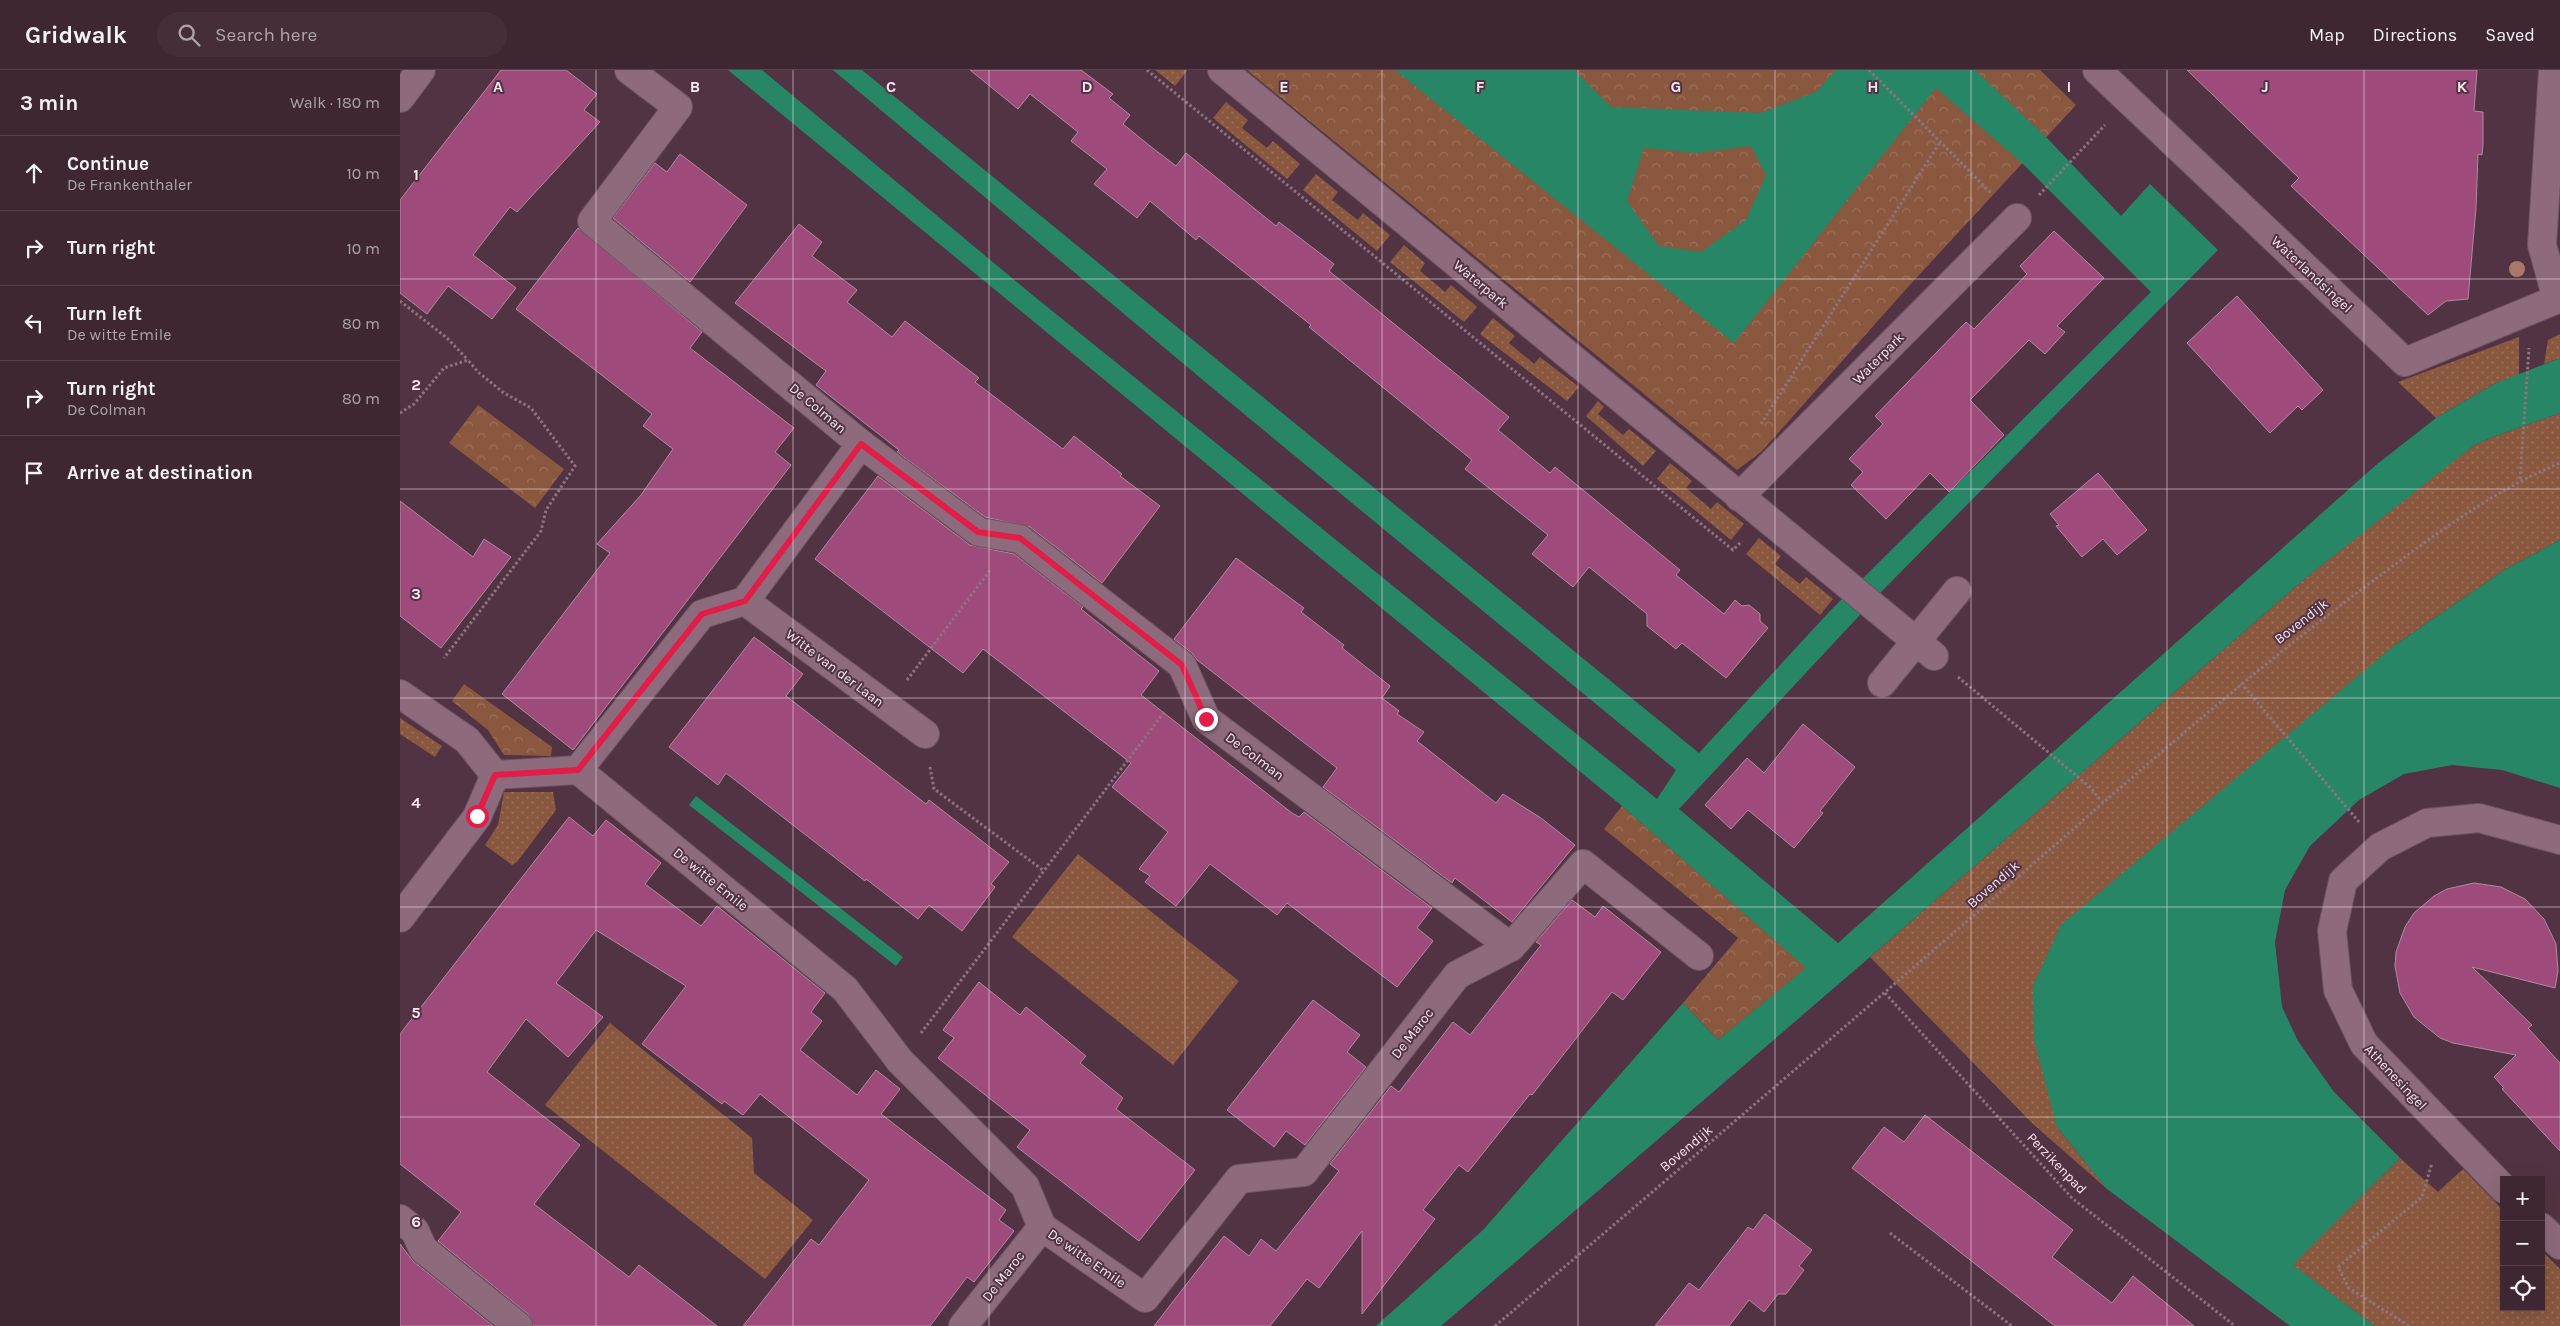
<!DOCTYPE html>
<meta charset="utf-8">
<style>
:root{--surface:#3e2632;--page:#452e3a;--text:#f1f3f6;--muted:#ada5ac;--line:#57434d}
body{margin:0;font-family:Karla,sans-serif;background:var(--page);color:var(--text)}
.controls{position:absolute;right:15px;bottom:15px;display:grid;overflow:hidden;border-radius:0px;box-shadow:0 5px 20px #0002}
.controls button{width:45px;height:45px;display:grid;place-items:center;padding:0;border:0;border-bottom:1px solid var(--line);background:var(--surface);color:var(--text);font:25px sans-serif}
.stop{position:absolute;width:15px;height:15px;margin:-11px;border:4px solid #e11d48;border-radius:50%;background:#fff}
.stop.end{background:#e11d48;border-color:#fff;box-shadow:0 1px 5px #0008}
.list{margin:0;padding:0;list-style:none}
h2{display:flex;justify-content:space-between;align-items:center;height:65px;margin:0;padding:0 20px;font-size:21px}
h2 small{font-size:16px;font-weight:400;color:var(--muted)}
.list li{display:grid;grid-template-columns:32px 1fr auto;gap:15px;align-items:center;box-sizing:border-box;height:75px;padding:0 20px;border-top:1px solid var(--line)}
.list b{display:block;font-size:19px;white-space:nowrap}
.list p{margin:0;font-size:16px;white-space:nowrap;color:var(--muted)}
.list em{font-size:16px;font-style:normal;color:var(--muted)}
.icon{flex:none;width:28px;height:28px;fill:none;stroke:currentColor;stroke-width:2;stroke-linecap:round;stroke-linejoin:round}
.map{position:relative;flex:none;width:2160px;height:1256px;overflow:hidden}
header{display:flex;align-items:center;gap:30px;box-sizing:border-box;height:70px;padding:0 25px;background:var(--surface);border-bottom:1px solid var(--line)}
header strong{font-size:24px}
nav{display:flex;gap:28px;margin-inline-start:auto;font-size:18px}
.search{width:350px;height:45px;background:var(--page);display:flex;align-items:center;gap:12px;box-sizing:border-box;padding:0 18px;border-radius:28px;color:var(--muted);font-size:19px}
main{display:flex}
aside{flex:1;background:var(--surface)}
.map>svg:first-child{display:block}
</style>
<header>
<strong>Gridwalk</strong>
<div class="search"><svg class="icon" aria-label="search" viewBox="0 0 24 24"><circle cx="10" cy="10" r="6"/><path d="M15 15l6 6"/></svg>Search here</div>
<nav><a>Map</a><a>Directions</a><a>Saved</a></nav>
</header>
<main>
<aside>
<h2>3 min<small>Walk · 180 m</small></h2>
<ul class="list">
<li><svg class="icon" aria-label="ahead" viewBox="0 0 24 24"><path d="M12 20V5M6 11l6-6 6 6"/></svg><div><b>Continue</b><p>De Frankenthaler</p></div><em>10 m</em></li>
<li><svg class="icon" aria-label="right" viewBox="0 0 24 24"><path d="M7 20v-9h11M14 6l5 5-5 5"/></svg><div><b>Turn right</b></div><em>10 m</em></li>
<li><svg class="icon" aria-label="left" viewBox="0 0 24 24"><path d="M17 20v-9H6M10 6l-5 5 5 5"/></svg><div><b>Turn left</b><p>De witte Emile</p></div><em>80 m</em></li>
<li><svg class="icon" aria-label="right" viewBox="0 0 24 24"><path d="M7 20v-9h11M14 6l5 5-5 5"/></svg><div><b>Turn right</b><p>De Colman</p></div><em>80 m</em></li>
<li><svg class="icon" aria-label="arrive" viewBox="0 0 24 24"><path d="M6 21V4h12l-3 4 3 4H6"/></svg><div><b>Arrive at destination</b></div></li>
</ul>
</aside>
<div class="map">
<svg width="2160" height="1256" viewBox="0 0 2160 1256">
<defs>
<pattern id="grass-dots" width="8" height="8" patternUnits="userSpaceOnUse" patternTransform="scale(1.25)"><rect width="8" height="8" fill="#8a583f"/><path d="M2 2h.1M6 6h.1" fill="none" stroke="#9b705b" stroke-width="1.8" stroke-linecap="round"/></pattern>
<pattern id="forest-crowns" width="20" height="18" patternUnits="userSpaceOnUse" patternTransform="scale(1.25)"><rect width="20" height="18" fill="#8a583f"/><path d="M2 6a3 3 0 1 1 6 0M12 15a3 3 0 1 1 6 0" fill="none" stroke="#9b705b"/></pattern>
</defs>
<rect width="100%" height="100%" fill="#523343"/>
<g fill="url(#grass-dots)">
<polygon points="755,0 787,0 787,1 775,16"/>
<polygon points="826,32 848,50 842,58 867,78 873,71 900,94 887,109 813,48"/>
<polygon points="916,104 938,122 932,130 958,150 963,143 990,165 977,181 903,120"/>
<polygon points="1004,175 1025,193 1020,201 1045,222 1051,215 1077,237 1064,252 990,192"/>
<polygon points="1093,248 1115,266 1109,273 1134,294 1140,287 1179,317 1167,331 1080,264"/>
<polygon points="2160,264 2160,288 2144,294 2148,270"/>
<polygon points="2119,267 2119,305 2094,314 2036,348 1998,312"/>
<polygon points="1198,331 1204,337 1198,344 1223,365 1229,359 1256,381 1243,396 1186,346"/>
<polygon points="2160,343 2160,470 2106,499 1995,575 1657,1057 1707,1119 1632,1053 1470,887 1907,507 2018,418 2073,376 2093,367"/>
<polygon points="1270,393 1292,411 1286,418 1311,439 1317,432 1344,454 1331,470 1257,409"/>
<polygon points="1359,468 1381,486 1375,494 1400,514 1406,507 1433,529 1420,545 1346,484"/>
<polygon points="0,648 42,676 35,687 0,664"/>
<polygon points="104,722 153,722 156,740 117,792 112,795 85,775 98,755"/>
<polygon points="678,784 839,911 773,995 612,867"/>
<polygon points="210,953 352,1068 354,1103 413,1150 365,1209 145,1035"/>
<polygon points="2000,1088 2038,1122 2063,1099 2104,1141 2104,1237 2141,1237 2141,1180 2160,1199 2160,1256 1975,1256 1892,1195"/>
</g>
<g fill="url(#forest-crowns)">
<polygon points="847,0 1640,0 1676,35 1508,217 1361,382 1337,400"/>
<polygon points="78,335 164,399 135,438 49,373"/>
<polygon points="64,614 152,677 151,686 104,685 88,660 52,631"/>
<polygon points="1222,736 1407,898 1318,970 1283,933 1338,868 1204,759"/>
</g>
<g fill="#278666" fill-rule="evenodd">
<path d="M328,0H362L630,223L1257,729L1276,700L810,316L433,0H462L1299,683L1430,541L1751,222L1623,94L1536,18L1334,273L995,0H1174L1211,37L1361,43L1416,22L1436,0H1575L1647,68L1721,146L1750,114L1818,180L1486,517L1279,739L1438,873L1976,395L2036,348L2094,314L2160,288V343L2093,367L2073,376L1907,507L1470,887L1041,1256H976L1083,1160L1283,933L1318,970L1406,898L1222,736ZM1351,76L1366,105L1346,150L1301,182L1259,176L1227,131L1244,78L1296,83Z"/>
<polygon points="2160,470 2160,718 2102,700 2052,695 2004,704 1959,730 1910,776 1885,820 1875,872 1882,937 1898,971 1934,1022 2000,1088 1893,1195 1975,1256 1890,1256 1707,1119 1657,1057 1634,970 1633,916 1661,855 1995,575 2106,499"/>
<polygon points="296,726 503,887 496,896 289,735"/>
</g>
<g fill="#9e4a7b" stroke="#b08b9e">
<polygon points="101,0 166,0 197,24 184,40 200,52 117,142 110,137 73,185 116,218 92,249 48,216 27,244 0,223 0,130"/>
<polygon points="570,0 681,0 713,24 709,28 730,45 723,54 750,76 776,96 786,83 876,156 879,152 934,194 929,201 1109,347 1098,360 1150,403 1155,397 1280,500 1276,505 1324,544 1335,530 1342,536 1349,535 1360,544 1360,551 1368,558 1326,608 1282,573 1276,579 1247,556 1247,544 1189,497 1173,517 1132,484 1148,465 1065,399 1072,390 909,257 911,255 799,166 796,170 750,131 737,148 694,114 707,99 671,71 678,62 630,24 618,39"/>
<polygon points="1787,0 2077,0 2074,41 2083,42 2083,74 2082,85 2078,84 2076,138 2068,229 2046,231 2028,245 1891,116 1899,108"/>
<polygon points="280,84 347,135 290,212 213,148 255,93 267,102"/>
<polygon points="399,154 422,172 412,186 457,220 447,232 492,267 505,251 579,308 575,312 663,379 674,366 722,404 720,406 760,436 702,513 630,457 585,447 497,382 499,380 416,315 426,301 335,233"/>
<polygon points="178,158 302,262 290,278 394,358 375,382 391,395 173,680 102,624 210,483 197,474 241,425 273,379 243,356 252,344 116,239"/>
<polygon points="1654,161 1704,208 1657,256 1665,262 1645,284 1629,270 1570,330 1604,365 1549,422 1530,403 1486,449 1451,415 1463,402 1449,389 1483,354 1475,346 1566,252 1574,259 1627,204 1620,196"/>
<polygon points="1837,226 1923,320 1902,340 1898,336 1870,363 1787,273"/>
<polygon points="1698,403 1747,460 1717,485 1703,469 1682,487 1656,456 1659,455 1650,444"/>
<polygon points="478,406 570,475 614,484 683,537 681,539 759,601 741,625 892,743 899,747 904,742 1032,838 1017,858 1033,871 997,917 887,833 877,845 810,794 776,836 745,812 750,806 739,799 768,762 712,717 731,693 583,579 563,603 415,489"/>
<polygon points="0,431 73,487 84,469 111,487 41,578 0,546"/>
<polygon points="836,488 904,538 901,542 944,575 942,578 990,616 982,628 999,641 997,644 1024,662 1017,671 1096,733 1103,724 1141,748 1175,775 1112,852 1055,808 1052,813 923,717 937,698 797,590 792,583 774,569"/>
<polygon points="354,567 403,604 386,626 526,734 529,730 609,792 591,814 595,817 562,861 529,835 518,849 466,809 465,811 326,703 318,715 269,677"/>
<polygon points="1403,654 1455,697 1420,741 1423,743 1394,778 1348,740 1331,759 1305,735 1347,688 1364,703"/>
<polygon points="169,747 193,766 206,750 261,793 245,814 301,856 317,836 425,923 411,942 422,951 400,980 457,1025 476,1000 500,1019 481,1044 606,1140 599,1150 614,1161 574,1212 567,1207 530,1256 343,1256 411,1169 419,1175 469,1110 360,1024 343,1045 324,1031 322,1034 242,974 286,916 196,860 156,913 203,947 168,987 126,949 87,1002 180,1075 134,1134 229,1207 239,1195 317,1256 133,1256 128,1244 38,1171 61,1142 0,1094 0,964"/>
<polygon points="2074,813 2101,817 2125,829 2144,849 2156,874 2158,901 2155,918 2072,897 2132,955 2128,958 2160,993 2160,1081 2102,1019 2104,1018 2094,1007 2116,985 2053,973 2040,968 2014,947 2000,923 1995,896 1996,882 2005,857 2014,843 2034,826 2047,819"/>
<polygon points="1172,830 1195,847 1203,836 1261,882 1223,930 1212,922 1132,1025 1130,1024 1068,1102 1059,1095 1023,1140 1035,1149 962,1244 962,1161 919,1218 907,1209 870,1256 754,1256 824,1166 849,1186 861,1169 876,1181 939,1101 930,1094 991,1016 999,1022 1053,952 1070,965 1141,875 1136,872"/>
<polygon points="579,912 620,945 626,937 686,986 680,993 723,1028 716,1039 795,1100 739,1171 617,1077 630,1060 538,988 554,968 543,960"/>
<polygon points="913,930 960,965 947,982 966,997 905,1075 886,1061 874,1077 827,1040"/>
<polygon points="1525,1045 1673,1160 1652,1187 1712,1233 1733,1206 1794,1256 1655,1256 1452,1098 1484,1057 1504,1072"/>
<polygon points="1365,1144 1412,1180 1399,1196 1404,1200 1386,1224 1378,1224 1364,1242 1349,1230 1329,1256 1255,1256 1289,1213 1299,1220 1348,1157 1353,1160"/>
<polygon points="0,1174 13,1191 93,1256 0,1256"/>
</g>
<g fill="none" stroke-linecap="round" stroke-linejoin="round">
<g stroke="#6d5361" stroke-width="30">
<g id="street">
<polyline points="229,0 278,37 192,151 461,374 579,462 620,469 782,595 806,649 1111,877"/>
<polyline points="822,0 1534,586"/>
<polyline points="1697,0 2005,292 2160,228"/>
<polyline points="2153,0 2142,175 2157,229"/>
<polyline points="0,28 21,0"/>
<polyline points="461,374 345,531 302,544 178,700 445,919 500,991 625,1116 642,1157 745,1228 839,1109 904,1102 1057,905 1111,877 1183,794 1299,886"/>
<polyline points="1339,427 1617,148"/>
<polyline points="345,531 525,664"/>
<polyline points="1482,613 1557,521"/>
<polyline points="0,624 67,670 95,705"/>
<polyline points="95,705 178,700"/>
<polyline points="0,848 77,747 95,705"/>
<polyline points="2104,1119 1964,974 1938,920 1932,861 1943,811 1980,777 2027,753 2079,748 2160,770"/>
<polyline points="0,1149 15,1161 23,1179 118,1256"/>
<polyline points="2141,1157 2160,1175"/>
<polyline points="563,1256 642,1157"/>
</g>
</g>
<g stroke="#8e7381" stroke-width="3" stroke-dasharray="2.5 2.5" stroke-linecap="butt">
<polyline points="747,0 1333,480 1342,471"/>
<polyline points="1469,0 1592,124"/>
<polyline points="1639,125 1705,55"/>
<polyline points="0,231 47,268 68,290"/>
<polyline points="0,343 14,334 44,298 68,290 78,302 104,323 131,338 175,396 146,440 141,461 44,588"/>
<polyline points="1361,354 1540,72"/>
<polyline points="2120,409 2129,278"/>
<polyline points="1558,607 1690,717 1703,733"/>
<polyline points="507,610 591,499"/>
<polyline points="1841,613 1959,752"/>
<polyline points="530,697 534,719 644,801"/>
<polyline points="1485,923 1672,1128 1835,1256"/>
<polyline points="521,963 765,641"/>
<polyline points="1490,1163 1612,1256"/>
<path d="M1095,1256C1288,1092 1480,927 1671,761C1770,674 1868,589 1974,510C2033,466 2092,421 2160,393"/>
<polyline points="2009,1256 1949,1218 1938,1197 2022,1127 2032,1093"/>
</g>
<use href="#street" stroke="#8d6a7c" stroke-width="28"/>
</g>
<circle fill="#ab776b" cx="2117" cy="199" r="8"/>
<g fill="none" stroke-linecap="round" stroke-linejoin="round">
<polyline stroke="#e11d48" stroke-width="6" points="77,746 95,705 178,700 302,544 345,531 461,374 578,462 620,468 782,595 806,649"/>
</g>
<path fill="none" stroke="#fae6f0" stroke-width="1" stroke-opacity="0.55" d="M196,0V1256M393,0V1256M589,0V1256M785,0V1256M982,0V1256M1178,0V1256M1375,0V1256M1571,0V1256M1767,0V1256M1964,0V1256M0,209H2160M0,419H2160M0,628H2160M0,837H2160M0,1047H2160"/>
<g text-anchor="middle" stroke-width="4" stroke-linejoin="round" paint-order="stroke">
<g font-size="14" fill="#fae6f0" stroke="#523343">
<text transform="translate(1912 204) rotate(43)" y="5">Waterlandsingel</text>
<text transform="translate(1081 214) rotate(40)" y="5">Waterpark</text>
<text transform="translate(1478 288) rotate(-45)" y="5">Waterpark</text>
<text transform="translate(418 338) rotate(40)" y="5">De Colman</text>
<text transform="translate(1901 551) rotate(-38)" y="5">Bovendijk</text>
<text transform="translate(435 598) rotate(37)" y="5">Witte van der Laan</text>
<text transform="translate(855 686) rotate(37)" y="5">De Colman</text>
<text transform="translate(311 809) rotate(39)" y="5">De witte Emile</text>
<text transform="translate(1593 814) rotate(-41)" y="5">Bovendijk</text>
<text transform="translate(1012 963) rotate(-52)" y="5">De Maroc</text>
<text transform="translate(1996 1007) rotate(47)" y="5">Athenesingel</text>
<text transform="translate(1286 1078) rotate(-40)" y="5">Bovendijk</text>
<text transform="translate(1657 1093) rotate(46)" y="5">Perzikenpad</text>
<text transform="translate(687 1188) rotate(35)" y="5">De witte Emile</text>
<text transform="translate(603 1206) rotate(-52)" y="5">De Maroc</text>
</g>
</g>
<g font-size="16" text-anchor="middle" font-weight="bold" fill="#fae6f0" stroke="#523343" stroke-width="4" stroke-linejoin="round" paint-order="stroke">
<text x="98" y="22">A</text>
<text x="295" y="22">B</text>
<text x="491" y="22">C</text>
<text x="687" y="22">D</text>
<text x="884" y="22">E</text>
<text x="1080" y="22">F</text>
<text x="1276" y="22">G</text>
<text x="1473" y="22">H</text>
<text x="1669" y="22">I</text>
<text x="1865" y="22">J</text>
<text x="2062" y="22">K</text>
<text x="16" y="110">1</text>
<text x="16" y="320">2</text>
<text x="16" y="529">3</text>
<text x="16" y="738">4</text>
<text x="16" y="948">5</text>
<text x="16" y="1157">6</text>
</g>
</svg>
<div class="controls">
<button>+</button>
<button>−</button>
<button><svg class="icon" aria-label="locate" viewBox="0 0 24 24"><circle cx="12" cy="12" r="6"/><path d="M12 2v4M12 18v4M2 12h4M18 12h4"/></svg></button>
</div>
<div class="stop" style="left:77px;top:746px"></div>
<div class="stop end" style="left:806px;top:649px"></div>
</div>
</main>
